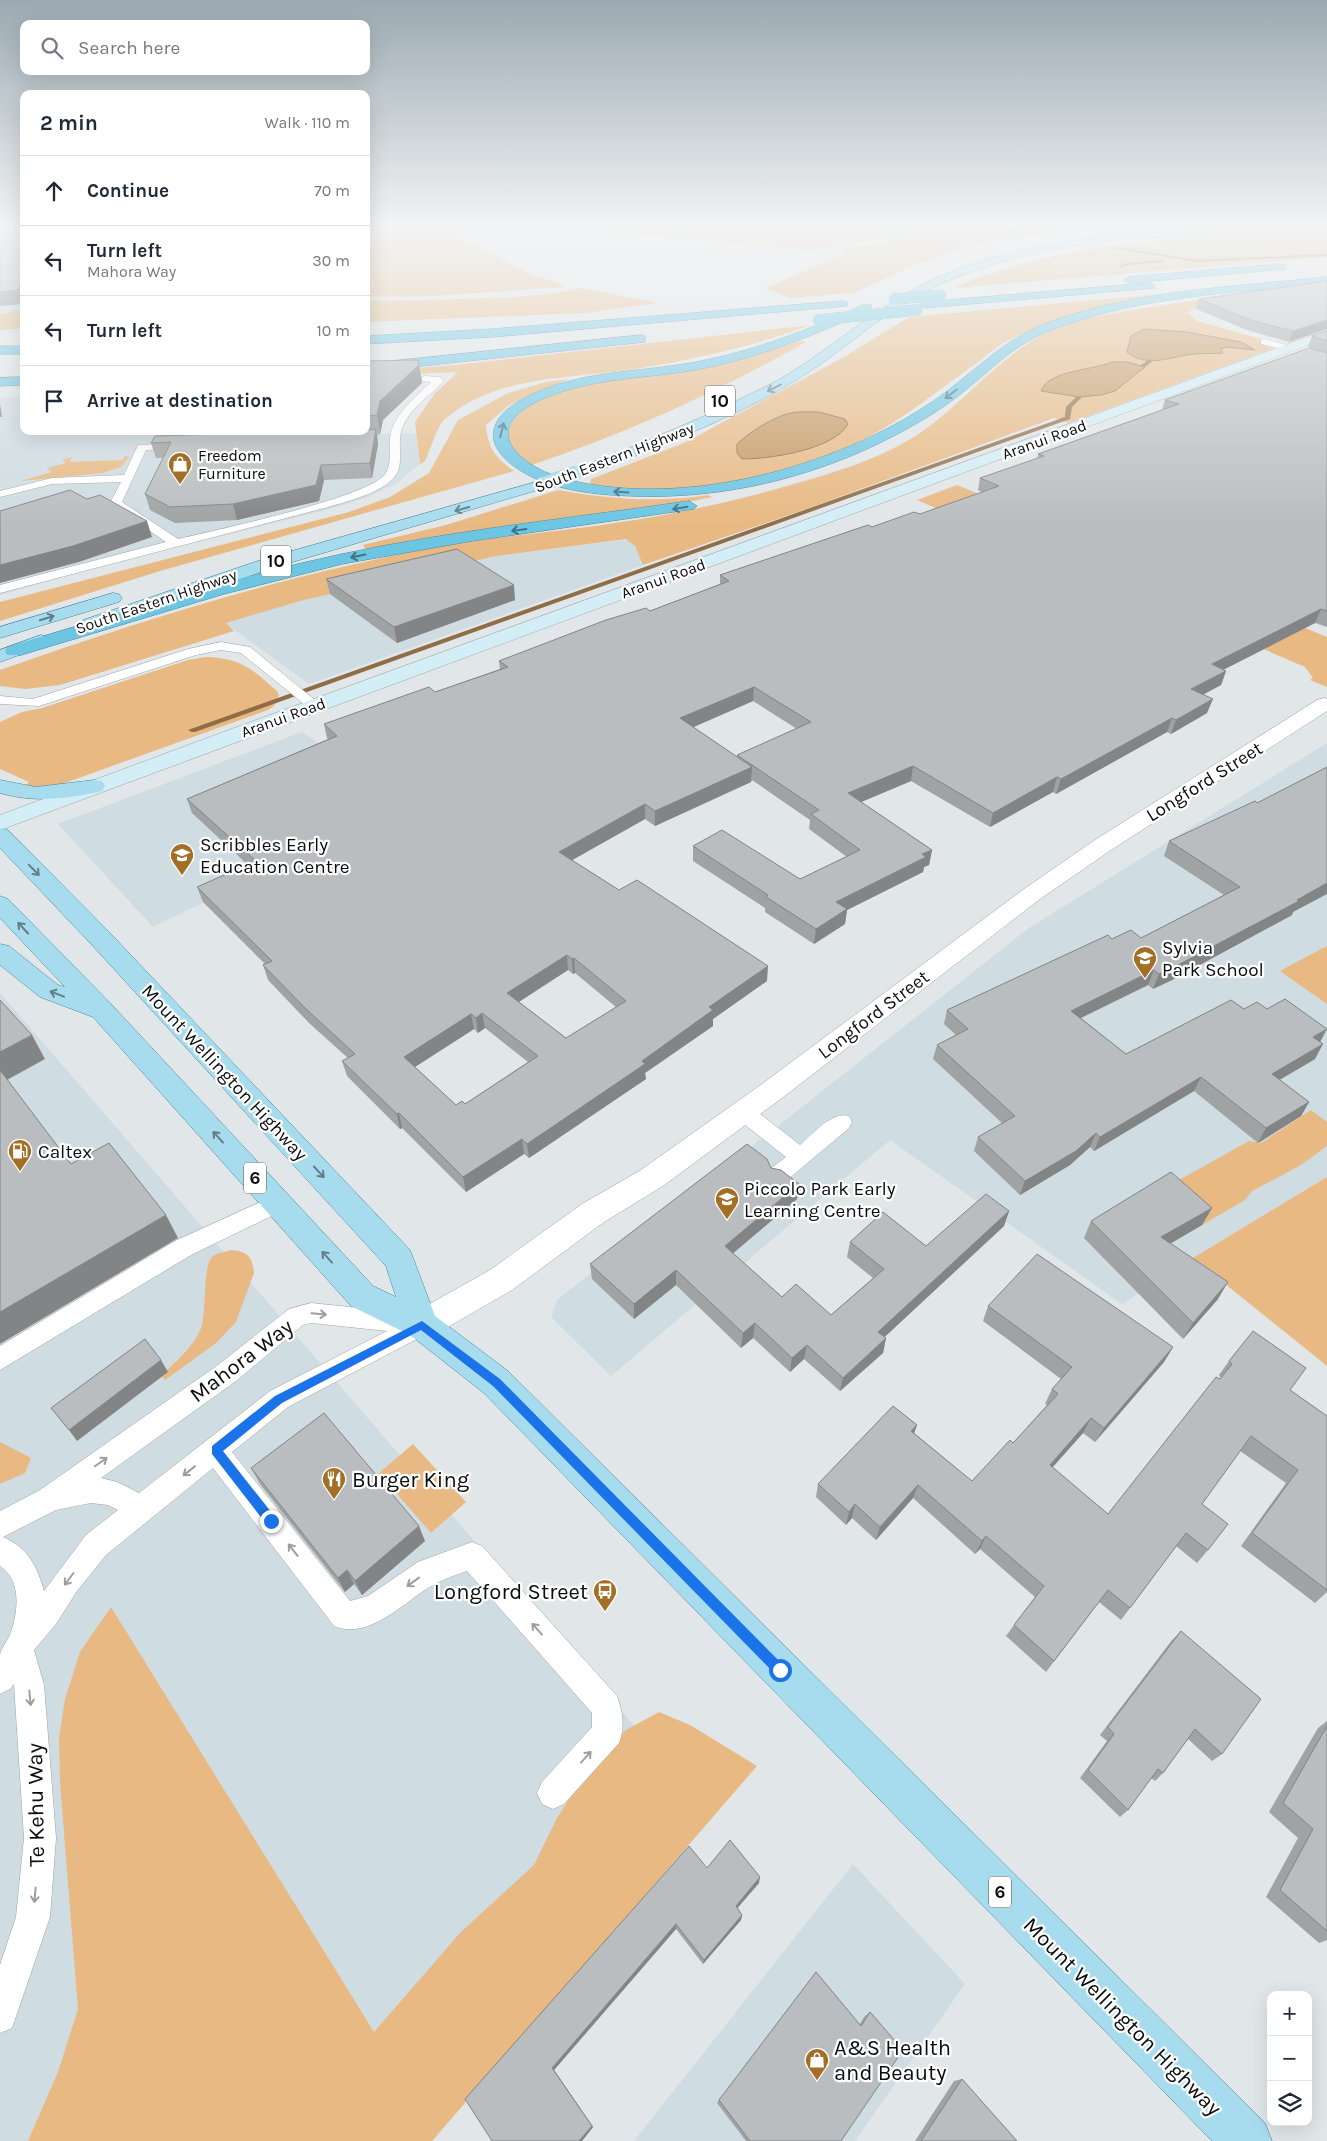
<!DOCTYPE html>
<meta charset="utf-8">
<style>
:root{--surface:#fff;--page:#f2f2f3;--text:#1f2937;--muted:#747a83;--line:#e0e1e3}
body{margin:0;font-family:Karla,sans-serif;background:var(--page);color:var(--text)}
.controls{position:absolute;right:15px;bottom:15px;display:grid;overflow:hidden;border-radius:10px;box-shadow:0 5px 20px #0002}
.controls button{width:45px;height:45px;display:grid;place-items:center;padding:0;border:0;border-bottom:1px solid var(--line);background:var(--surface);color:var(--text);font:25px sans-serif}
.stop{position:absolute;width:15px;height:15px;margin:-11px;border:4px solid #1a73e8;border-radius:50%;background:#fff}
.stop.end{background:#1a73e8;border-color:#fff;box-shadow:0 1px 5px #0008}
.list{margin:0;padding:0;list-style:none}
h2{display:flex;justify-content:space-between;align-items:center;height:65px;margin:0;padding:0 20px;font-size:21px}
h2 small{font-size:16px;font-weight:400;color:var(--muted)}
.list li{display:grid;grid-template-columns:32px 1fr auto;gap:15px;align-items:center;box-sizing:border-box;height:70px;padding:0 20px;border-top:1px solid var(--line)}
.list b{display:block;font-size:19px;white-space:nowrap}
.list p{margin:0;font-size:16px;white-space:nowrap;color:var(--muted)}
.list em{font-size:16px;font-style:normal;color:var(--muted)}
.icon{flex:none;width:28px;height:28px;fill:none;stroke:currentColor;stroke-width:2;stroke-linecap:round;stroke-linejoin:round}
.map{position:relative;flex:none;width:1327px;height:2141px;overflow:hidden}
.search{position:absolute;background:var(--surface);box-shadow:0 5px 20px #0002;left:20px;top:20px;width:350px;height:55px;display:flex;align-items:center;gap:12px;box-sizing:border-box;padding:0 18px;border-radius:10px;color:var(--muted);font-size:19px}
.panel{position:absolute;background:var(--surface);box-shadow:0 5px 20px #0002;left:20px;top:90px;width:350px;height:345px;border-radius:10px}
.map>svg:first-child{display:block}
</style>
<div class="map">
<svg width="1327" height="2141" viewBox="0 0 1327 2141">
<rect width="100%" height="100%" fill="#e1e6e8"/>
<g fill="#cfdce1">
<polygon points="0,227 24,227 24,321 3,331 0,331"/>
<polygon points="24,397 24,431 197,431 194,439 416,433 420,464 397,483 368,497 330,509 93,568 0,595 0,398"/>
<polygon points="632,539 643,565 309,684 225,623 300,601 496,556"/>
<polygon points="302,732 405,804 153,927 58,824"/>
<polygon points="1327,743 1327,1177 1122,1304 890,1140 611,1376 551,1317 557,1300 1029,928"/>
<polygon points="0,993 713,1817 432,2141 0,2141"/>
<polygon points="853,1864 965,1984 855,2141 634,2141"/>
</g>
<g fill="#e8b982">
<polygon points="366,227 439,227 535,276 557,282 565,287 432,296 366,297"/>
<polygon points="557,227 1111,227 1034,235 967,246 905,269 854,293 790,298 765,288 844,254 832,250 876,244 904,235 811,251"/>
<path d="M1327,232V257L953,288C1073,237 1200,237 1327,232Z"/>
<path d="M1327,284L1197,308L1188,312L1197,321L1268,341L1261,344L1274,348L1068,423L1054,418L809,508L643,565L635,546L626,539L496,556L300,601L226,623L234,631L60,685L25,689L0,686V670C142,620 286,575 433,548C495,536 559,532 622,522C675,514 728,503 780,488C826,475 876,461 917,435C964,404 999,355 1050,331C1077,318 1109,314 1139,309C1201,298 1264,292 1327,284Z"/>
<path d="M581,288L658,303L585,313L366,322V300C397,302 428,300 459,299C499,298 542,297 581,288Z"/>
<path d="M1151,295L1156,298C1107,310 1052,317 1007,341C997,346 987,355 977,363C951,381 926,401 900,418C812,478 694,499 590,485L591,479L684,443L844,357L909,317Z"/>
<polygon points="24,310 24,324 18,329 0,330 0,314"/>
<path d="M811,325C756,345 700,358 642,368C578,379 497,373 444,420C437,427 430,451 425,461L420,464L415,422L435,393L458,372L366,376V372L454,365Z"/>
<path d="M800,341L806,342C718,392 627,433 532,465C526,461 518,457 513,452C507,445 507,435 510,427C525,383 657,376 700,368C734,362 767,351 800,341Z"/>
<path d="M569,379L509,405L486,425C488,449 495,457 514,471L160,571L0,621V602L349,512L390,497L429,473L458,420L508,393L546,382Z"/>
<polygon points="125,456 129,457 121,467 102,473 21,481 52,472 47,468 66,463 62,460 72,457 70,462 123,460"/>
<polygon points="957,485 1327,637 1327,687 1310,680 1313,678 1305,667 917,500"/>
<path d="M558,490C608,499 657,503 708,495L712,497L654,509L367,551L363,545L446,525Z"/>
<path d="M206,657C241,658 252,669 277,691L279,695L274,706L268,710L62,784L43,788L24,787L29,782L0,769V722L22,712L42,708L188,660Z"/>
<polygon points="1327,946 1327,1004 1280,971"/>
<polygon points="1311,1110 1327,1122 1327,1146 1301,1165 1252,1191 1245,1200 1202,1225 1163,1189 1249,1141 1261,1143"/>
<polygon points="1327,1177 1327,1366 1193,1258"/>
<path d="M231,1250C247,1251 253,1257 254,1273L236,1322L216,1343L165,1380L161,1376C175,1362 194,1347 201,1328C207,1313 202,1264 213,1256C217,1253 226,1252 231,1250Z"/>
<polygon points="0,1442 31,1458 25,1473 0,1484"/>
<polygon points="413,1444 466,1502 431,1533 379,1473"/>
<polygon points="111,1607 374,2032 460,1933 534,1865 557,1818 595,1759 626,1730 659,1712 690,1725 757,1766 432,2141 28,2141 58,2072 78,2009 60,1782 59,1738 65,1699 80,1652"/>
</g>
<g fill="#c79860" stroke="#8f6e47">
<path d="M1144,329L1187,332L1241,342L1255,350L1226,347L1221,349L1223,353C1213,354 1204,353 1195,354C1171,356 1148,369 1127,352L1131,336Z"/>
<path d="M1112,362H1127L1145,367L1115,391L1101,395L1079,397L1041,391C1048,370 1095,370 1112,362Z"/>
<path d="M819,412L845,419L848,424C834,450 769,459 742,459L737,453V444C750,432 770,419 787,414C797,411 809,412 819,412Z"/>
</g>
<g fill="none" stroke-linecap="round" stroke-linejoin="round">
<g fill="#8f6e47" fill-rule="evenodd">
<polygon points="995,227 1036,229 1045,233 1043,234 1035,231"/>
<polygon points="1112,246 1197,260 1327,254 1327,256 1197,262 1111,248"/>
<polygon points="1163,260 1164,262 1127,265 1120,268 1118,267 1126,263"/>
<polygon points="1150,359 1152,362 1145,367 1141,367 1141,365"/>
<polygon points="1077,396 1082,397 1072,407 1070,419 195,732 192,732 188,730 1065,417 1066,407"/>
</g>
<g stroke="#9ea3a4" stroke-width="1">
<g id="lane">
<polygon points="1264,339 1291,346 1292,348 1288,351 1261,344 1261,340"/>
<path d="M425,376L439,377L444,380C431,396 411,407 403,426C397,439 402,454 399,468C393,491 348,501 328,507L0,593V585L166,542L112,505L110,503L121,482L52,484L0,497V491L52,478L124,475L138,445L180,443L185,446L184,448L146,450L122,502L178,539C211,531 373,497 386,473C392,463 389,450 390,439C392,415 415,398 431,382L422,381V377Z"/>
<polygon points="221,642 250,647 321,705 314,709 309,708 241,653 221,650 196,655 39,706 0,704 0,696 33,699 188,649"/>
<path d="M743,1104L750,1106L800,1145C813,1134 832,1111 849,1116L852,1122L849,1128L786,1181L778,1184L770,1181L767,1175L770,1169L786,1157L736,1118L733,1112L736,1106Z"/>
<polygon points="278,1194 286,1197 289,1203 286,1209 191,1255 0,1370 0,1346 175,1241"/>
<path d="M311,1303L408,1313L417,1316L422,1315L430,1318L434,1325L430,1332L288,1407L232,1452L350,1601L368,1596L418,1562L472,1542L482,1546L617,1696C623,1712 625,1728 619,1743L564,1804L553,1809L542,1804L537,1793L542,1782L592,1727V1713L467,1571C453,1576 440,1580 428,1588C401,1605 368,1640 334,1626L213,1468L106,1555L77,1591L56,1624L34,1650L44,1685L56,1838L50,1917L12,2028L0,2033V1965L16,1917L24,1838L14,1684L10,1689L0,1694C0,1682 0,1666 0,1655C1,1649 6,1643 9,1637C18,1615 23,1581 0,1566V1511L40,1490L218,1365L289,1309ZM311,1323L387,1331L270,1391L139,1493L117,1482L101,1478L236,1381L303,1325ZM91,1503L108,1505L118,1510L86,1535L44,1591C37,1566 28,1548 3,1537L56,1510Z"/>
</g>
</g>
<g stroke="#9ea3a4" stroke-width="1">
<polygon id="street" points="1324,698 1327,699 1327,711 1111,850 1040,899 782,1098 663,1186 604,1222 512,1290 434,1335 422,1339 410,1335 406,1325 410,1315 490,1270 582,1204 641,1170 762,1084 1024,889 1095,840 1317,700"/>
</g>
<g stroke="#9ea3a4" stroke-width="1">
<polygon id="secondary" points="1327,330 1327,338 0,830 0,815 245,724"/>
</g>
<g stroke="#4a8498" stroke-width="1">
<g id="primary">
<path d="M1327,227V232C1196,235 1054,230 932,288C888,309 852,343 812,370C763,403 706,427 652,449C627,459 602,471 576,477L569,473L571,470C628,449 685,426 740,399C753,392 767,387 780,379C835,347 882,301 941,276C1054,227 1205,227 1327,227Z"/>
<polygon points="543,480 550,484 548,487 279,566 95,628 83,628 80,624 83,620 267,558"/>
<polygon points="113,593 119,594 122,598 119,602 0,638 0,627"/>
<polygon points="41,635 47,637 50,641 47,645 0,662 0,650"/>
<path d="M0,780L36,787L94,780L102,781L105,786L102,791C67,799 34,803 0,793Z"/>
<polygon points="0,828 8,830 110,933 410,1250 435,1316 508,1371 1265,2123 1272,2141 1212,2141 484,1393 410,1335 351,1306 93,1017 40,997 0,965 0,944 9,946 58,985 65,987 0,918 0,896 8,899 112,1005 373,1286 396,1297 386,1266 92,945 0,848"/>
</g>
</g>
<g stroke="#4a8498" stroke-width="1">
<g id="highway">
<polygon points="1281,264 1285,265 1285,269 1129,283 1124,280 1129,277"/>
<path d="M1327,277V283C1245,292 1159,295 1080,320C1059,326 1039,334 1020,346C991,366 967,392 937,411C846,469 740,500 632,496C601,495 570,492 541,481C521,473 485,452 495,426C500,413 512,405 523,399C575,370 638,373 696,362C754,351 809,330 863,305H871V309C814,336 757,358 695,370C642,379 587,378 538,401C474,432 526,470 569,480C685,508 834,468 932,402C969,377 1000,342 1042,325C1132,290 1232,287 1327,277Z"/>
<polygon points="1150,283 1155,286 1154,288 925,308 919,305 925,302"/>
<polygon points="843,301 847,302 847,306 492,337 366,344 366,336 492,329"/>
<polygon points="641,335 645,336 645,342 366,372 366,364"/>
<rect x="0" y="346" width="24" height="8"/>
<polygon points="24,377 24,385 0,386 0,378"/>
<path d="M689,501L697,506L694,509L472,541L342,564L224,594L21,655H7L5,651L7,647C118,614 229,578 342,554C456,530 573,518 689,501Z"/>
</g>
</g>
<use href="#lane" fill="#fff" fill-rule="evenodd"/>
<use href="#street" fill="#fff" fill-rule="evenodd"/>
<use href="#secondary" fill="#d3eef7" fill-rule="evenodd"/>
<use href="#primary" fill="#a7dcee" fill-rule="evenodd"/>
<use href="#highway" fill="#6cc5e3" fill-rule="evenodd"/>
<g stroke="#4a8498" stroke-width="14" stroke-linecap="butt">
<polyline id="primary-bridge" points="543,484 576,473"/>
</g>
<g stroke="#4a8498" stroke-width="11" stroke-linecap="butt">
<g id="highway-bridge">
<polyline points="894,299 941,295"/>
<polyline points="818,320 917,310"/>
</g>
</g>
<use href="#primary-bridge" stroke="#a7dcee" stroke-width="14"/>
<use href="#highway-bridge" stroke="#6cc5e3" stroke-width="11"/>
</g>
<g fill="#9fa3a4" fill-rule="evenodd">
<polygon points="1327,281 1289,342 1247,330 1196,309 1199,299"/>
<path d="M1327,331V627L1315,623L1223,670L1226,671L1221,685L1203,695L1207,713L1171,734L1167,732L1056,794L1053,792L990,827L911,781L861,802L932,850L929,865L924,867L923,872L847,910L845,924L814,944L765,912V908L693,861V846L800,879L847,857L809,829L810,820L752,780L751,782L655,826L645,819L572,860L619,890L767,981L713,1019V1026L645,1073L646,1079L529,1158L524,1154L466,1192L402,1128L400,1129L347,1076L342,1061L348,1058L309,1023L268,980L263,965L265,964L203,902L197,887L248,865L192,813L187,799L328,739L327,738L324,724L435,692L500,669L499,661L650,611L720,584V575L872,527L920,514L982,492L978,490L980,478L1037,459L1038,454L1162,410L1165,400L1313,349L1308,347L1312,336ZM753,701L797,729L737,755V757L693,727ZM568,970L573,974L575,973L616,1007L566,1038L519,1002ZM485,1028L528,1062L465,1104L456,1105L415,1067L474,1029L478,1033Z"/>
<polygon points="366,361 419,365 422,383 383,420 380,434 377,435 378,444 372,478 324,480 319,501 237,520 175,523 150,510 145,494 163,458 156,458 151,443 163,436 161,431 366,431"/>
<polygon points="326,579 515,600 397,643 330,594"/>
<polygon points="1169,841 1293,912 1292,915 1172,980 1153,989 1148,985 1081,1018 1126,1054 1244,1009 1267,1009 1320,1042 1315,1059 1279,1080 1309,1102 1301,1116 1258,1143 1194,1091 1094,1151 1090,1147 1070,1165 1020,1195 974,1151 978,1137 1002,1123 933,1059 937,1045 956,1035 944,1024 947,1010 1112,939 1141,938 1224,895 1164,856"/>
<polygon points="771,1168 799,1184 797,1199 733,1253 782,1297 831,1315 873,1278 847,1257 850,1242 926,1246 1009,1211 1004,1226 884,1337 886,1338 883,1353 840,1391 804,1359 790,1372 753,1338 741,1348 676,1285 634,1319 592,1279 590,1264"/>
<polygon points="1091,1221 1202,1225 1170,1244 1218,1299 1183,1339 1084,1238"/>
<polygon points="988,1306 1173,1347 1164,1362 1095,1442 1083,1433 1052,1468 1108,1514 1221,1378 1219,1375 1229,1361 1290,1390 1327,1416 1327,1592 1315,1603 1241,1546 1286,1483 1240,1451 1202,1504 1208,1550 1197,1563 1176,1546 1121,1620 1099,1602 1046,1672 1006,1636 1014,1625 1035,1597 980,1549 975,1554 913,1498 876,1540 852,1518 846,1525 816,1497 818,1484 917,1425 914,1433 972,1481 1013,1443 1047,1405 1045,1404 1052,1389 1061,1379 983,1321"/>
<polygon points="251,1468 425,1541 362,1595 354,1584 345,1592 260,1484"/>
<polygon points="1181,1631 1222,1754 1212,1761 1188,1739 1163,1773 1155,1781 1151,1778 1128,1810 1120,1817 1080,1778 1107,1741 1100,1735 1172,1640"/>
<polygon points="1327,1721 1327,1940 1319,1943 1266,1897 1298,1838 1269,1812 1318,1728"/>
<polygon points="707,1868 759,1883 737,1908 742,1915 741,1920 703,1964 676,1929 554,2070 593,2127 582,2141 492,2141"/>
<polygon points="870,2012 841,2141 746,2141 717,2103 719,2100 860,2024 864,2017"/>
<polygon points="962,2079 1017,2141 915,2141 954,2081"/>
</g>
<g fill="#828486">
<polygon points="24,278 24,301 22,304 0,306 0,292"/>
<polygon points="1327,320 1327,329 1289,342 1293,331"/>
<polygon points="419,365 422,383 383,420 380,434 377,415 380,401"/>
<polygon points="0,404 2,417 0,417"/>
<polygon points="376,429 378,444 372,478 370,463"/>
<polygon points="321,465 324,480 319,501 237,520 233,504"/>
<polygon points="147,521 152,537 79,562 0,583 0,565"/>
<polygon points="514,585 515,600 397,643 394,627"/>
<polygon points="1321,609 1315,623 1207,678 1212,664"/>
<polygon points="1226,671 1221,685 1186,703 1191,689"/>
<polygon points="754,687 753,701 680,733 680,718"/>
<polygon points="1213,699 1207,713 1171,734 1176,720"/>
<polygon points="1172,718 1167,732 1056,794 1061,779"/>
<polygon points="913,766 911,781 847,808 848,793"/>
<polygon points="752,767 751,782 655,826 655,811"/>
<polygon points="1057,777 1053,792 990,827 993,813"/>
<polygon points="645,804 645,819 560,867 559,852"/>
<polygon points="932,850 929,865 924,867 923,872 847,910 845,924 814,944 816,929 836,902 922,854"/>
<polygon points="1327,883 1327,894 1293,912 1292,915 1172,980 1153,989 1159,974"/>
<polygon points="567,955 568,970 509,1008 507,993"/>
<polygon points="574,958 575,973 573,974 572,959"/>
<polygon points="768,966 767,981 713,1019 713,1026 645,1073 646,1079 529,1158 527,1144 642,1061 709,1007"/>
<polygon points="1154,970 1148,985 1066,1025 1071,1011"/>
<polygon points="482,1013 485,1028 478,1033 476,1018"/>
<polygon points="471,1014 474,1029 407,1072 404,1057"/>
<polygon points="1327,1029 1319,1044 1313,1037"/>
<polygon points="32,1035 45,1059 5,1081 0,1073 0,1052"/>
<polygon points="1323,1044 1315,1059 1264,1089 1272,1074"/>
<polygon points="1201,1077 1194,1091 1094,1151 1100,1137"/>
<polygon points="1309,1102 1301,1116 1258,1143 1266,1128"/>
<polygon points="399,1113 402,1128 400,1129 397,1114"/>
<polygon points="1096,1133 1090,1147 1070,1165 1020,1195 1025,1181"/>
<polygon points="522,1139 524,1154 466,1192 463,1177"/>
<polygon points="799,1184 797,1199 724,1261 725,1246"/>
<polygon points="1212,1208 1202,1225 1152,1254 1161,1237"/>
<polygon points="1009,1211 1004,1226 875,1346 878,1332"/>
<polygon points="166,1215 178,1238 0,1344 0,1312"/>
<polygon points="676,1270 676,1285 634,1319 634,1304"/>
<polygon points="1228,1282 1218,1299 1183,1339 1193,1323"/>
<polygon points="755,1323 753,1338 741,1348 743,1333"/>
<polygon points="886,1338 883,1353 840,1391 843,1378"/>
<polygon points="807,1345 804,1359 790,1372 792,1358"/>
<polygon points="1173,1347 1164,1362 1095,1442 1104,1428"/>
<polygon points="161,1360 168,1372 77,1441 69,1430"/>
<polygon points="1091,1418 1083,1433 1042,1479 1050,1465"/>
<polygon points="917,1425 912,1439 911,1431"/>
<polygon points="918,1485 913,1498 876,1540 880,1527"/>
<polygon points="855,1504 852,1518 846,1525 849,1512"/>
<polygon points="419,1526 425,1541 362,1595 355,1581"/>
<polygon points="986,1536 980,1549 975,1554 982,1541"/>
<polygon points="347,1570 354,1584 345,1592 338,1578"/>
<polygon points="760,1877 759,1883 734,1912 736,1906"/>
<polygon points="742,1915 741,1920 703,1964 704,1960"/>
<polygon points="676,1924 676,1929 554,2070 593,2127 582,2141 579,2141 552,2068"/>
</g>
<g fill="#b9bdbf" stroke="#828486" fill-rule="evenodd">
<polygon points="0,233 24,234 24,278 17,290 0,292"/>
<polygon points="1327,281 1327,320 1293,331 1250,320 1199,299"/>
<polygon points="1327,331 1327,341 1312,336"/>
<path d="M1309,348L1327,353V611L1321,609L1212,664L1226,671L1191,689L1213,699L1176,720L1172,718L1061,779L1057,777L993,813L913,766L848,793L932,850L922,854L926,857L836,902L847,909L816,929L766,897L768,895L693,846L722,830L800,879L860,850L811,814L819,810L737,755L811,722L754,687L680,718L752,767L655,811L645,804L559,852L619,890L637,880L768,966L709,1007L713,1010L642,1061L645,1064L527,1144L522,1139L463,1177L399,1113L397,1114L342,1061L355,1054L305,1008L263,965L272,961L197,887L256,861L187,799L337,736L324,724L429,687L435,692L508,667L499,661L606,620L646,608L650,611L729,581L720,575L868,525L872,527L914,512L920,514L999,486L980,478L1044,456L1038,454L1179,404L1165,400ZM567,955L572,959L574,958L626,1001L566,1038L507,993ZM482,1013L538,1056L465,1104L462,1101L456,1105L404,1057L471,1014L476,1018Z"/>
<polygon points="418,360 419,365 380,401 377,415 366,416 366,361"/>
<polygon points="376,429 370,463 321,465 316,485 233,504 170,507 145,494 171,442 151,443 155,436 314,431 366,431 366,430"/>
<polygon points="70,490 87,499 100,495 147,521 73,546 0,565 0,511"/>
<polygon points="457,549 514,585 394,627 326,579"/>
<polygon points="1327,767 1327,883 1297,900 1299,901 1178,965 1159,974 1154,970 1071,1011 1126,1054 1231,1000 1244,1009 1257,1002 1267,1009 1285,999 1327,1029 1313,1037 1323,1044 1272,1074 1309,1102 1266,1128 1201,1077 1100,1137 1096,1133 1076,1151 1025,1181 978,1137 1015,1116 937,1045 968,1029 947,1010 1108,935 1112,939 1131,930 1141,938 1240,887 1169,841 1255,801 1257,803"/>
<polygon points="0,1000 32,1035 0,1052"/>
<polygon points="0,1070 71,1164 109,1143 166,1215 0,1312"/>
<polygon points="747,1144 767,1159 771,1168 781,1170 799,1184 725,1246 782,1297 796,1284 831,1315 884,1269 850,1242 883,1212 926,1246 986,1194 1009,1211 878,1332 886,1338 843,1378 807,1345 792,1358 755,1323 743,1333 676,1270 634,1304 590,1264"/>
<polygon points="1171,1172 1212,1208 1161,1237 1228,1282 1193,1323 1091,1221"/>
<polygon points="1037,1254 1173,1347 1104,1428 1091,1418 1050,1465 1108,1514 1216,1377 1220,1379 1232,1364 1229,1361 1253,1331 1306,1368 1290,1390 1327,1416 1327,1590 1252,1533 1298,1470 1251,1436 1202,1504 1228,1524 1208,1550 1186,1533 1130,1608 1108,1590 1054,1661 1014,1625 1044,1586 986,1536 982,1541 918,1485 880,1527 855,1504 849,1512 818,1484 893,1406 917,1425 911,1431 972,1481 1010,1440 1013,1443 1058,1394 1052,1389 1072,1367 988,1306"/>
<polygon points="145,1339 161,1360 69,1430 51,1408"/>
<polygon points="324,1413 419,1526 355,1581 347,1570 338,1578 251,1468"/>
<polygon points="1181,1631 1261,1699 1222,1754 1195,1729 1163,1773 1158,1769 1128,1810 1088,1770 1114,1734 1108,1727"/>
<polygon points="1327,1726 1327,1931 1280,1890 1313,1829 1283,1803"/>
<polygon points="730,1840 760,1877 736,1906 742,1915 704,1960 676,1924 552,2068 592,2126 579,2141 492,2141 465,2099 689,1846 707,1868"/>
<polygon points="816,1972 861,2026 870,2012 903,2050 841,2141 750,2141 719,2100"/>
<polygon points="962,2079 1017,2141 921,2141"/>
</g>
<defs><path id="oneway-shaft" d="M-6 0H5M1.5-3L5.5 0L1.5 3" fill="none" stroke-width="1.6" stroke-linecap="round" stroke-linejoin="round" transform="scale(1.25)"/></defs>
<g stroke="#617e89">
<use href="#oneway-shaft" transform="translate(774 388) rotate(153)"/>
<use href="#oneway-shaft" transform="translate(462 509) rotate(164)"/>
<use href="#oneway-shaft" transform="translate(47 618) rotate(-17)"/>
<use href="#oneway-shaft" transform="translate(34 870) rotate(46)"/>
<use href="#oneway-shaft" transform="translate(23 928) rotate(-133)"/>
<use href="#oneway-shaft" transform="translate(57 994) rotate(-159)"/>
<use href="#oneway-shaft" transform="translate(218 1137) rotate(-132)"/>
<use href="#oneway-shaft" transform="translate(319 1172) rotate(47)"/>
<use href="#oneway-shaft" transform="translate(327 1257) rotate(-132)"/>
</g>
<g stroke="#407283">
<use href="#oneway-shaft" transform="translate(951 394) rotate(142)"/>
<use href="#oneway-shaft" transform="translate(502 430) rotate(-76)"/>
<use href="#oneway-shaft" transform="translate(621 492) rotate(-176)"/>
<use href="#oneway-shaft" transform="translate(680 508) rotate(171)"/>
<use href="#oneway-shaft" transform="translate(519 530) rotate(172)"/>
<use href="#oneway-shaft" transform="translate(358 556) rotate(169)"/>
</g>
<g stroke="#9d9e9e">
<use href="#oneway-shaft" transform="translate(319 1314) rotate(5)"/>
<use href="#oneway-shaft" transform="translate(101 1462) rotate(-35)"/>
<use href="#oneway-shaft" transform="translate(189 1471) rotate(142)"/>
<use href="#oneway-shaft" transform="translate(293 1550) rotate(-128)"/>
<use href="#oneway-shaft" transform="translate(69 1579) rotate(127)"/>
<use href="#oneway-shaft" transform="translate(413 1582) rotate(144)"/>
<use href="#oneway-shaft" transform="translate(537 1629) rotate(-132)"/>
<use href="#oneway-shaft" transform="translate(30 1698) rotate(85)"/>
<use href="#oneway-shaft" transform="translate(586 1757) rotate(-48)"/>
<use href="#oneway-shaft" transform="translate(35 1895) rotate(95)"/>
</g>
<linearGradient id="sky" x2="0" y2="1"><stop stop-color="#9ba9b2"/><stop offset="0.43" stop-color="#f2f4f5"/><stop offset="1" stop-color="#f2f4f5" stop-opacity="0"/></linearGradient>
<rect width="1327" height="527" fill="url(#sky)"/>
<polygon fill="#1a73e8" points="422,1321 500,1379 784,1666 784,1675 776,1675 493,1386 421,1330 282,1403 223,1451 275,1517 275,1525 267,1525 212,1454 212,1446 275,1396"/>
<defs>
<g id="shop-pin" transform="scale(1.25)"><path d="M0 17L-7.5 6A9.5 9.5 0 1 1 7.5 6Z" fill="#a36f27" stroke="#fff"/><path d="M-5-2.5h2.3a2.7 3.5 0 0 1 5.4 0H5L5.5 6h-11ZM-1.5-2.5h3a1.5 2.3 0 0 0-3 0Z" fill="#fff"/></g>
<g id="school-pin" transform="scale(1.25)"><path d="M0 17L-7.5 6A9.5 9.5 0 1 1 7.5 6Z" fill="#a36f27" stroke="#fff"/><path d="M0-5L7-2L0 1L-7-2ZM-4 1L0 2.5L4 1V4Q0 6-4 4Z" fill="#fff"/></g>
<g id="fuel-pin" transform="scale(1.25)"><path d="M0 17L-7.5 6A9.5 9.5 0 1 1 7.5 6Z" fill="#a36f27" stroke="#fff"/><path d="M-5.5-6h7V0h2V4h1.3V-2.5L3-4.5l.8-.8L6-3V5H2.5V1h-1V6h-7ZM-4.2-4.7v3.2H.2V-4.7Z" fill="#fff"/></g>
<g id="restaurant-pin" transform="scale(1.25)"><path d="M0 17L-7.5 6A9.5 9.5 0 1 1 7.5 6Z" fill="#a36f27" stroke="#fff"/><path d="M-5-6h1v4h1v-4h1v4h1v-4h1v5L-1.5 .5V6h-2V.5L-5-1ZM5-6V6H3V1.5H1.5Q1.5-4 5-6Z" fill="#fff"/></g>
<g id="bus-pin" transform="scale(1.25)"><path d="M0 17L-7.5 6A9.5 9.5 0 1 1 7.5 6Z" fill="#a36f27" stroke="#fff"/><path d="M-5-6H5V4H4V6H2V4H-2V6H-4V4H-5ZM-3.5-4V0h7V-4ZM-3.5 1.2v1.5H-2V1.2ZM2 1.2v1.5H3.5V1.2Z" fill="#fff"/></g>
</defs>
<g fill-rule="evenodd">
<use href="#shop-pin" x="180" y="464"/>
<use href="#school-pin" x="182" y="855"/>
<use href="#school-pin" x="1145" y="958"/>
<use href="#fuel-pin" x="20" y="1151"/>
<use href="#school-pin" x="727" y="1199"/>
<use href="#restaurant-pin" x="334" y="1479"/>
<use href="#bus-pin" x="605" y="1591"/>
<use href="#shop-pin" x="817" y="2060"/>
</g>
<g text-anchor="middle" stroke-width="4.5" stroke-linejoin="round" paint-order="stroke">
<g font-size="16" fill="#0b0c0d" stroke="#fff">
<text transform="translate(1044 439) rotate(-20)" y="6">Aranui Road</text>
<text transform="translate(614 457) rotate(-21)" y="6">South Eastern Highway</text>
<text transform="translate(663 578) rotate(-20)" y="6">Aranui Road</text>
<text transform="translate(156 601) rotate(-19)" y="6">South Eastern Highway</text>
<text transform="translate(283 717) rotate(-20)" y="6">Aranui Road</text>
</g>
<g font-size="16" fill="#0b0c0d" stroke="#fff" text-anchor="start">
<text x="198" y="461">Freedom<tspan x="198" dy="18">Furniture</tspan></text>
</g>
<g fill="#fff" stroke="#545556" stroke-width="1">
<rect x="705" y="385.5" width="30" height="31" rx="4"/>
<rect x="261" y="545.5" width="30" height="31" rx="4"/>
<rect x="244" y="1162.5" width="22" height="31" rx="4"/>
<rect x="989" y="1876.5" width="22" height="31" rx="4"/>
</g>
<g font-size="18" font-weight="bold" fill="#0b0c0d">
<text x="720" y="407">10</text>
<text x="276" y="567">10</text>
<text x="255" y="1184">6</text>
<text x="1000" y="1898">6</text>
</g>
<g font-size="19" fill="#0b0c0d" stroke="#fff">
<text transform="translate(1204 781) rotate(-32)" y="7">Longford Street</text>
<text transform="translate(873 1014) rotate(-37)" y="7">Longford Street</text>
<text transform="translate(225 1072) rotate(47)" y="7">Mount Wellington Highway</text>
</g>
<g font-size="19" fill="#0b0c0d" stroke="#fff" text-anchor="start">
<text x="200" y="851">Scribbles Early<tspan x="200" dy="22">Education Centre</tspan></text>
<text x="1162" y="954">Sylvia<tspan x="1162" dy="22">Park School</tspan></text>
<text x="38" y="1158">Caltex</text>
<text x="744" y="1195">Piccolo Park Early<tspan x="744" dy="22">Learning Centre</tspan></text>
</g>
<g font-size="22" fill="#0b0c0d" stroke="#fff">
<text transform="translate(241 1360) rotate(-37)" y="8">Mahora Way</text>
<text transform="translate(35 1805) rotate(-91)" y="8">Te Kehu Way</text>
<text transform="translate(1123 2016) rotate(45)" y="8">Mount Wellington Highway</text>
</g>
<g font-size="22" fill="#0b0c0d" stroke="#fff" text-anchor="start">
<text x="352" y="1487">Burger King</text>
<text x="588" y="1599" text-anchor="end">Longford Street</text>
<text x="834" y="2055">A&amp;S Health<tspan x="834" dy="25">and Beauty</tspan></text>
</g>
</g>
</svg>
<div class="controls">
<button>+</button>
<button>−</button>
<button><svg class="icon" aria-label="layers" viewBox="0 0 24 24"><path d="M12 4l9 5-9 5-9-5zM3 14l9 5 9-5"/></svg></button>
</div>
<div class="stop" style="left:780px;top:1670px"></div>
<div class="stop end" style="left:271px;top:1521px"></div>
<div class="search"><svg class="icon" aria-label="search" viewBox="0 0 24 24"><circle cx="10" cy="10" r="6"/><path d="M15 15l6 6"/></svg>Search here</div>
<section class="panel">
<h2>2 min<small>Walk · 110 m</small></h2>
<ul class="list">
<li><svg class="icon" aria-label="ahead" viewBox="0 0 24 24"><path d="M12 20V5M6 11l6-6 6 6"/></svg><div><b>Continue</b></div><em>70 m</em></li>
<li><svg class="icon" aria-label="left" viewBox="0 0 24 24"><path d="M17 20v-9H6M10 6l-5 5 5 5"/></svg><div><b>Turn left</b><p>Mahora Way</p></div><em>30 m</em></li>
<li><svg class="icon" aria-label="left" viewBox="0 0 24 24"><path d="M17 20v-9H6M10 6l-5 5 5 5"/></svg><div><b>Turn left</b></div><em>10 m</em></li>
<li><svg class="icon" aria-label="arrive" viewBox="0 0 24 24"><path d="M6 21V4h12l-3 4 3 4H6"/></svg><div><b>Arrive at destination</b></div></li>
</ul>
</section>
</div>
